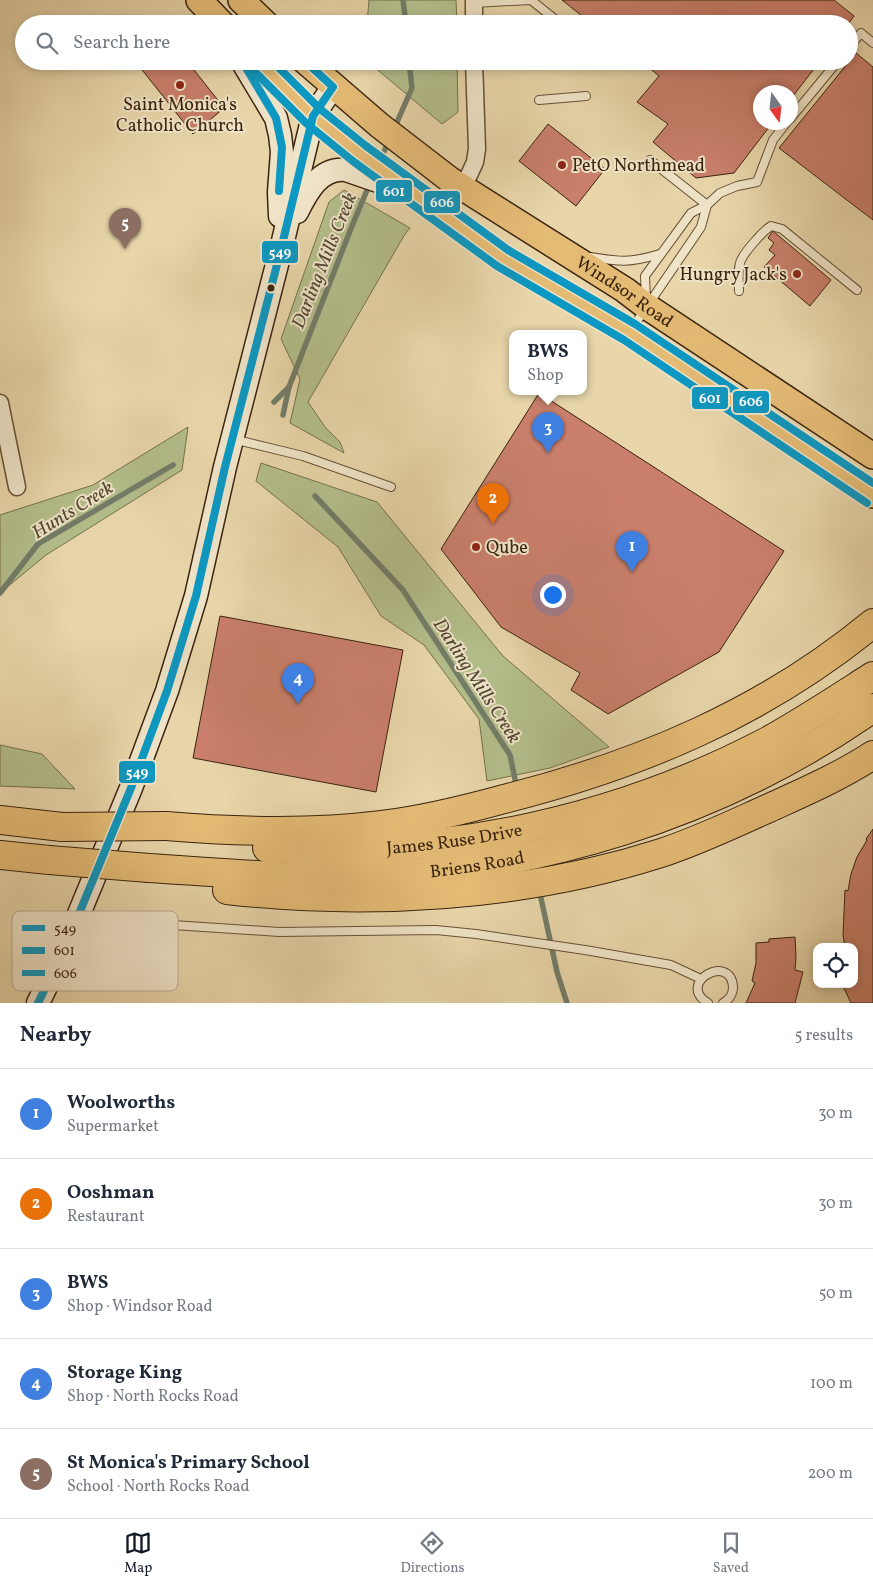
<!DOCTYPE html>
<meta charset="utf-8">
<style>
:root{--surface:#fff;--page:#f6f6f7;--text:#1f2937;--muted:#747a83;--line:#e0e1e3;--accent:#111827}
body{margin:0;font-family:Vollkorn,serif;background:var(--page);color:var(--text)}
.controls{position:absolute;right:15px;bottom:15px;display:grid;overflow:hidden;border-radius:10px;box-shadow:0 2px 8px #0003}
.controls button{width:45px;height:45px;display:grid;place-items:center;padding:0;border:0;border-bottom:1px solid var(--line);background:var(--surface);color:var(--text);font:25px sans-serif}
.compass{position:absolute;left:753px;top:85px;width:45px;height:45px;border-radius:50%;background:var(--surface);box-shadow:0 2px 8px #0003;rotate:165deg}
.you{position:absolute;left:552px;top:594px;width:18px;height:18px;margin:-12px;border:4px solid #fff;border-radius:50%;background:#1a73e8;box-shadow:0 0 0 8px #1a73e833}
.badge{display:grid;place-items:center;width:32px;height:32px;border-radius:50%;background:var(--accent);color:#fff;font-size:16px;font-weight:700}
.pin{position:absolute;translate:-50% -41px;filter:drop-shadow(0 1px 2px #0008)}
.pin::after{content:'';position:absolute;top:26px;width:18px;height:15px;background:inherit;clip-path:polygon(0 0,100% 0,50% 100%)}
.popup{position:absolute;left:509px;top:330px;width:78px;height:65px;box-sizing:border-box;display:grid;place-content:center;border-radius:10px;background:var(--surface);filter:drop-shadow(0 1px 4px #0005);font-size:16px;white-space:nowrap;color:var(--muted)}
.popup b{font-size:19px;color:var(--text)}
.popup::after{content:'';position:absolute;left:50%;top:100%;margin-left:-10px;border:10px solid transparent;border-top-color:var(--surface)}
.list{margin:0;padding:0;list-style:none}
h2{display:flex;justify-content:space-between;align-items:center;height:65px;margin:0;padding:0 20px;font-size:21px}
h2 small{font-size:16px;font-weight:400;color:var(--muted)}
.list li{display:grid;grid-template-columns:32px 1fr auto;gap:15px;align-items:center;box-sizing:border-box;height:90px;padding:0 20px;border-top:1px solid var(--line)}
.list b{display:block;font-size:19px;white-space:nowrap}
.list p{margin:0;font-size:16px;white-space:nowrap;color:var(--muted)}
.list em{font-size:16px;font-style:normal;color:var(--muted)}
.icon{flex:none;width:28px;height:28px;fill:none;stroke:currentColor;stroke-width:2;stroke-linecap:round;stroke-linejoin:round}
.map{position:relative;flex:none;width:873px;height:1003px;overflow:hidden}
.search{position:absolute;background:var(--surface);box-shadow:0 2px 8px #0003;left:15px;right:15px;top:15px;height:55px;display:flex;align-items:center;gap:12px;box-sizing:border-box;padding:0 18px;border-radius:28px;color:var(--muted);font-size:19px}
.sheet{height:515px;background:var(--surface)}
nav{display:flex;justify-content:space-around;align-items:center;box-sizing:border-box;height:70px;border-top:1px solid var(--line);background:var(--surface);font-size:14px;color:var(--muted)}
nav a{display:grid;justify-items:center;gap:2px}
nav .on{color:var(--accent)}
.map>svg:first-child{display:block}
</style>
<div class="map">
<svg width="873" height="1003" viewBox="0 0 873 1003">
<rect width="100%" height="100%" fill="#e8d6aa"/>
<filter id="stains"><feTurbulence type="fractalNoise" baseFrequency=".004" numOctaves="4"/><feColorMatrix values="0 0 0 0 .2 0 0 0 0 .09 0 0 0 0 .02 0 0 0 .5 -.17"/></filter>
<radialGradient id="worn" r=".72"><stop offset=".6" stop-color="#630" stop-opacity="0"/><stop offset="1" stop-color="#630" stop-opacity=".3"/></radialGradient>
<g fill="#b3be8b" stroke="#77704c">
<polygon points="369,0 456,0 457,24 367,24"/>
<polygon points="367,61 457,61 458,112 442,124"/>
<polygon points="344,190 410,228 405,234 308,402 325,427 340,442 344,453 290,423 300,379 281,339 329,202"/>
<polygon points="188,427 182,470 46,555 0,593 0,515 93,485"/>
<polygon points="261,463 377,502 503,656 609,747 550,768 487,781 479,719 424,645 381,616 338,547 256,481"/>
<polygon points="0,745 42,754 75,789 0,786"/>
</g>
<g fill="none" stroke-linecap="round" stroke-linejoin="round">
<g stroke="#737d69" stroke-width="5.5">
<polyline points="403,0 406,24"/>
<polyline points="394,129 412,88 409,61"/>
<polyline points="380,161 389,140"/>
<polyline points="274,402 289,387"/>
<polyline points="283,415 289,387 352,226 370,183"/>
<polyline points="315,496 403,590 510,755 517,789"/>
<polyline points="0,593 38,544 173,465"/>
<polyline points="539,889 557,972 567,1003"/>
</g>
</g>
<g fill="#c97f6b" stroke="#3b230e">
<polygon points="562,0 834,0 854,16 848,24 592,24"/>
<polygon points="856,53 873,67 873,220 779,148"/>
<polygon points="135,61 187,61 224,108 193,134"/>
<polygon points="641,61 820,61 790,100 790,92 760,92 760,122 773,122 734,173 696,178 653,142 668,124 637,102 659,76"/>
<polygon points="548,124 605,169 576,206 519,161"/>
<polygon points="773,231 831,280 810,306 764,267 775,255 769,250 774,243 768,238"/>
<polygon points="539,393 784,551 719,652 608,714 571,690 580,673 501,627 441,549"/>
<polygon points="220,616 403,650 376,792 193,758"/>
<polygon points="873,829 873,1003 851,1003 842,984 854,984 854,947 845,947 843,935 845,890 848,891 851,874 857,857 867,840 866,839"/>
<polygon points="795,937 796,957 795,970 803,972 795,1003 746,1003 755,983 752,981 756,963 756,943 769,942 769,939"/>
</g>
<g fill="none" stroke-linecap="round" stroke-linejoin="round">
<g stroke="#665035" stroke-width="10">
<g id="lane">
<polyline points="531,0 561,24"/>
<polyline points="474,3 531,0"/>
<polyline points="849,47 861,33 873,43"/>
<polyline points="539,100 586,96"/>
<polyline points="790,119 838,61"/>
<polyline points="650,160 707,205"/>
<path d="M590,257C621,262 629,263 660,254"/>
<path d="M739,291C738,263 737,261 756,240C761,234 765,230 771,226L782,229L857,290"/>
<polyline points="646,299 645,276 691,213 707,205 720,193 737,186 757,182 773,140 787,122"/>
<polyline points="631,330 701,227 707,205"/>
<polyline points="233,439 303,456 391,487"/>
<path d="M66,951C88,959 100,964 123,954C129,952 136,949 140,945C153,933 156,928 173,925L279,932L436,930L476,934L585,950L671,965L701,979"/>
<path d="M708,1003C675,983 731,952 733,987C733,994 729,1000 723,1003"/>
</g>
</g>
<g stroke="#665035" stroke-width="19">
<g id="street">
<polyline points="474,0 474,24"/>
<polyline points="463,188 475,162 477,149 474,61"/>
<polyline points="0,403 17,487"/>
</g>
</g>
<g stroke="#3b230e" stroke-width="25">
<g id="secondary">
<polyline points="242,61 276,118 280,135 282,152 279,192 280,216"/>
<path d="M297,212C307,192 320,167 346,170L404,190"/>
<polyline points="38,1003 64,950 131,788 167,691 196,596 225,467 282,245 313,116 333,87"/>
</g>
</g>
<g stroke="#3b230e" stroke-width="28">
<g id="primary">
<polyline points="199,0 222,24"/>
<polyline points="241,0 266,24"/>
<polyline points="258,61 313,116 360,154 503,258 629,332 873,495"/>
<path id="s1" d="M305,61L379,125L449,179L625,290L646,306L873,456"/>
</g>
</g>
<g stroke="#3b230e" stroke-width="30">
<g id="highway">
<polyline points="0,820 62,827"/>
<path d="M166,826C238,832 310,834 382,825C423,820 464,810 504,799C639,765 764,713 873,623"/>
<path id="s2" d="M267,848C293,849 320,851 346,850C493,845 633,811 764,743C801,723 837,699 873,676"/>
<polyline points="0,855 49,860"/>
<path id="s3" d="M149,868C214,872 279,878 343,877C532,873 719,816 873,708"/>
<path d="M227,890C369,906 524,897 661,853C698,841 733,824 769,808C804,792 841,776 873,755"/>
</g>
</g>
<use href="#lane" stroke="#f0e4c8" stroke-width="8"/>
<use href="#street" stroke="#f0e4c8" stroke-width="16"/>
<use href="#secondary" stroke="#f0e4c8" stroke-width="22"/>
<use href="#primary" stroke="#e4bb75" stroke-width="25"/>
<use href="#highway" stroke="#e4bb75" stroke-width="28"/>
<g stroke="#3b230e" stroke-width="30" stroke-linecap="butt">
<g id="highway-bridge">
<polyline points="62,827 166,826"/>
<polyline points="49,860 149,868"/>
</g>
</g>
<use href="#highway-bridge" stroke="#e4bb75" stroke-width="28"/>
<g stroke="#f0e4c8" stroke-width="11">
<g id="bus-1">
<polyline points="242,61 276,118 282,147 279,191"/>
<polyline points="38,1003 64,950 131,788 167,691 196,596 225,467 282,245 313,116 333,87 305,61"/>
</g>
</g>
<g stroke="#f0e4c8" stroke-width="11">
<polyline id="bus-2" points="251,68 306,123 354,162 497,266 624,340 867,503"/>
</g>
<g stroke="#f0e4c8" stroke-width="11">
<polyline id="bus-3" points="272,61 320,109 366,146 508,250 635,324 873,483"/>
</g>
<use href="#bus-1" stroke="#0c98c2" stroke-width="8"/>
<use href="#bus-2" stroke="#0c98c2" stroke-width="8"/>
<use href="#bus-3" stroke="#0c98c2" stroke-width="8"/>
</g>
<g fill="#8f2418" stroke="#f0e4c8" stroke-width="2">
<circle cx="180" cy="85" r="5"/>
<circle cx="562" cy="165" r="5"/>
<circle cx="797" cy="274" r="5"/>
<circle cx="476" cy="547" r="5"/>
</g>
<circle fill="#3b230e" stroke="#f0e4c8" stroke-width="2" cx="271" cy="288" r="4.5"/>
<g text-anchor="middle" stroke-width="4" stroke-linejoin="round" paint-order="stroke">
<g font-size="18" fill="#3b230e" stroke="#f0e4c8" text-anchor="start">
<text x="180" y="110" text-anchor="middle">Saint Monica's<tspan x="180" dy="21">Catholic Church</tspan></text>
<text x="572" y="171">PetO Northmead</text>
<text x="787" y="280" text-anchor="end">Hungry Jack's</text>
<text x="486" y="553">Qube</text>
</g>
<g font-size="18" fill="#3b230e" stroke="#f0e4c8">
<text dy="6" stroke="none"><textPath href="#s1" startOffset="395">Windsor Road</textPath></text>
<text dy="6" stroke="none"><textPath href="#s2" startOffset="188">James Ruse Drive</textPath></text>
<text dy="6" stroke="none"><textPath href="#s3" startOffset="329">Briens Road</textPath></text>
</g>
<g font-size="19" font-style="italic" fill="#524834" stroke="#f0e4c8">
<text transform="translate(323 260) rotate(-68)" y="7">Darling Mills Creek</text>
<text transform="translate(72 509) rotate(-32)" y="7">Hunts Creek</text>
<text transform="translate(478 680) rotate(57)" y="7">Darling Mills Creek</text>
</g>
</g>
<rect x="12" y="911" width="166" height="80" rx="8" fill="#f0e4c8" stroke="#baaa90" stroke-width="1"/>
<rect x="22" y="925" width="23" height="6" fill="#0c98c2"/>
<rect x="22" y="947" width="23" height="7" fill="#0c98c2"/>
<rect x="22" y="970" width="23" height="6" fill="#0c98c2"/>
<g font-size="14" fill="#3b230e">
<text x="54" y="933">549</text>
<text x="54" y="955">601</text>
<text x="54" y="978">606</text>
</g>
<g stroke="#f0e4c8" stroke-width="2">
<rect x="375" y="179" width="38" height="24" rx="5" fill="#0c98c2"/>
<rect x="423" y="190" width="38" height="24" rx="5" fill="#0c98c2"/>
<rect x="261" y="240" width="38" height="24" rx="5" fill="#0c98c2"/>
<rect x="691" y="386" width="38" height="24" rx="5" fill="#0c98c2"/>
<rect x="732" y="390" width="38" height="24" rx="5" fill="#0c98c2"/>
<rect x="118" y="760" width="38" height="24" rx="5" fill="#0c98c2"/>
</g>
<g font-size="14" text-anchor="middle" font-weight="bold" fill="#fff">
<text x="394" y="196">601</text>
<text x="442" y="207">606</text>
<text x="280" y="257">549</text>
<text x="710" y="403">601</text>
<text x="751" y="406">606</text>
<text x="137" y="777">549</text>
</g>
<rect width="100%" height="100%" filter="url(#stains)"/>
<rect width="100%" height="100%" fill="url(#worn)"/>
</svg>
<div class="controls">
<button><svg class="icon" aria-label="locate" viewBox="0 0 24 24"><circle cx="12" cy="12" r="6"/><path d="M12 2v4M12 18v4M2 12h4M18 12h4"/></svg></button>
</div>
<svg class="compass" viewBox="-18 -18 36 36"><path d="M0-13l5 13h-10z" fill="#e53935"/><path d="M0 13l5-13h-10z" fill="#747a83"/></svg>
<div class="you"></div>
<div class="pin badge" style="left:632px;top:572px;background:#3f7fe0">1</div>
<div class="pin badge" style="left:493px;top:524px;background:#e8710a">2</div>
<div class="pin badge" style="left:548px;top:453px;background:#3f7fe0">3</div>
<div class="popup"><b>BWS</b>Shop</div>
<div class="pin badge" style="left:298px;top:704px;background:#3f7fe0">4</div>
<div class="pin badge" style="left:125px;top:249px;background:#8d6e63">5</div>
<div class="search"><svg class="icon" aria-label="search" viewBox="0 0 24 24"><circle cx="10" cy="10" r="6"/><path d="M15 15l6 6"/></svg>Search here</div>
</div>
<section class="sheet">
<h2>Nearby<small>5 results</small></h2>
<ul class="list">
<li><span class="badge" style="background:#3f7fe0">1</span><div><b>Woolworths</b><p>Supermarket</p></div><em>30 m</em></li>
<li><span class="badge" style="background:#e8710a">2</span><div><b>Ooshman</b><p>Restaurant</p></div><em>30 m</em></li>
<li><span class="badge" style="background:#3f7fe0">3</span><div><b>BWS</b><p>Shop · Windsor Road</p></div><em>50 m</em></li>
<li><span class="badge" style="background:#3f7fe0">4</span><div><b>Storage King</b><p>Shop · North Rocks Road</p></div><em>100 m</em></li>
<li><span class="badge" style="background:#8d6e63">5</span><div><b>St Monica's Primary School</b><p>School · North Rocks Road</p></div><em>200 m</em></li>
</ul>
</section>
<nav>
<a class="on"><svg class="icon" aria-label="map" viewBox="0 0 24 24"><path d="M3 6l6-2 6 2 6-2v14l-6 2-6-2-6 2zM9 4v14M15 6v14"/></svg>Map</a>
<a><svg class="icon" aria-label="directions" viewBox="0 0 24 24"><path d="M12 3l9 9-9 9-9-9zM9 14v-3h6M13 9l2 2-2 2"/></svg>Directions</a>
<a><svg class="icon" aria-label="saved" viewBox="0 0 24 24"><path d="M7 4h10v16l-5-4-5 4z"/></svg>Saved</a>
</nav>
